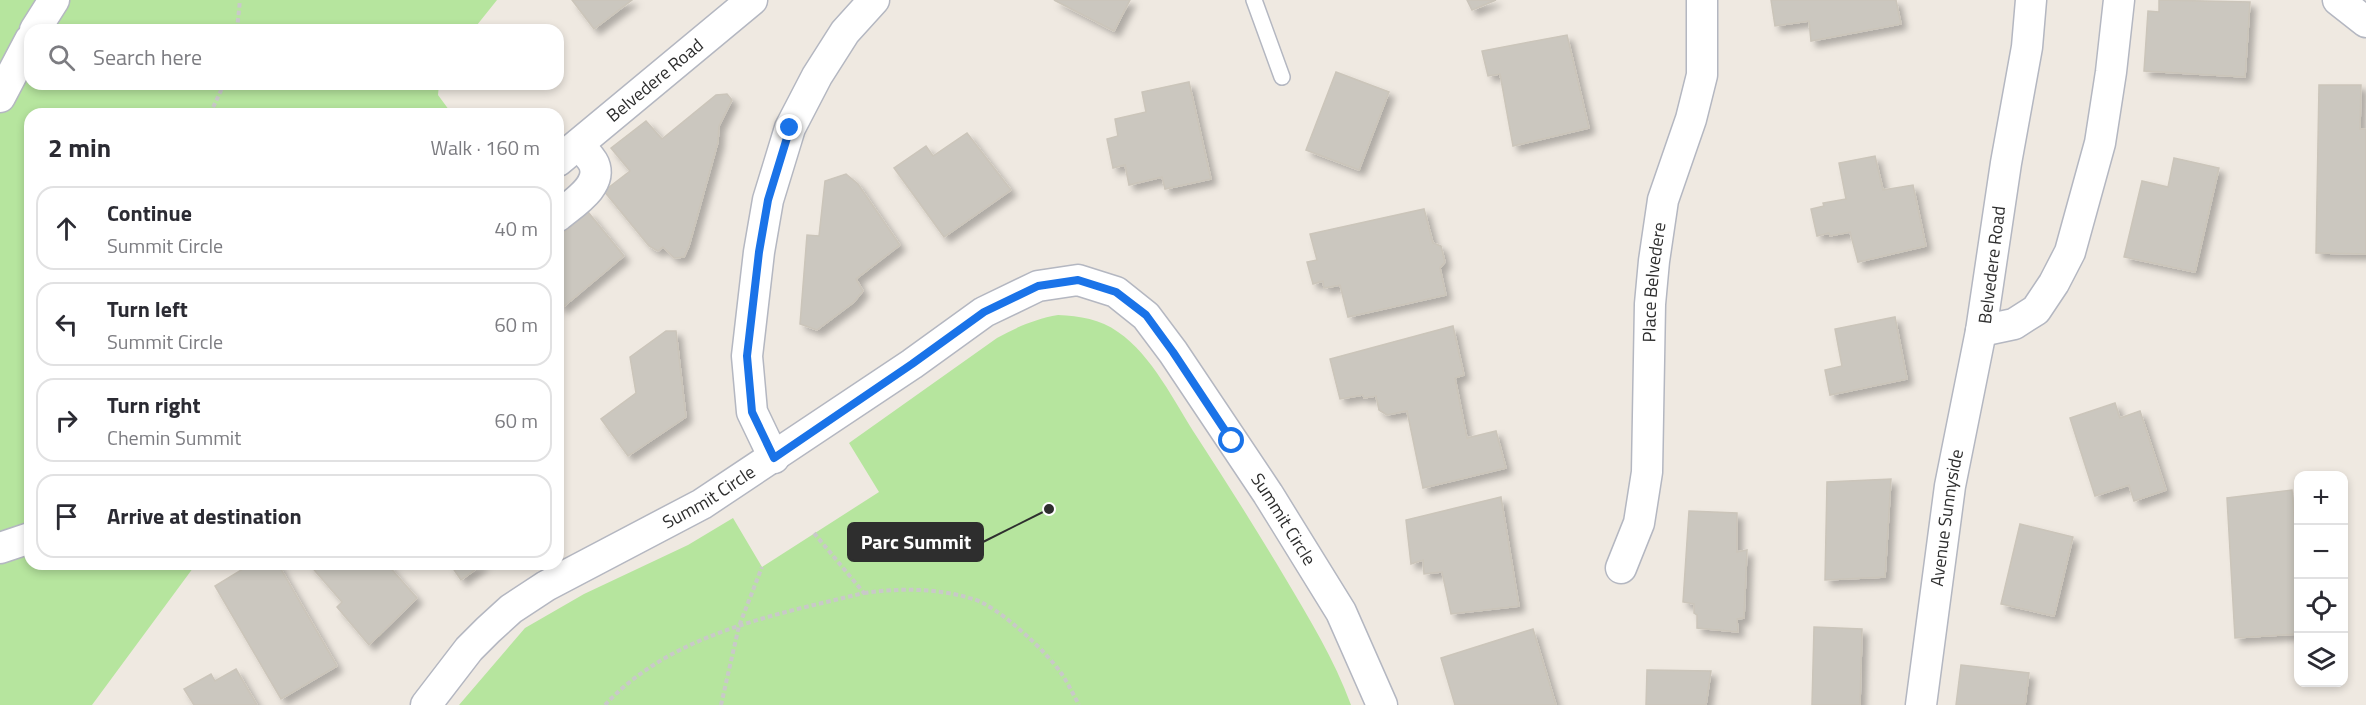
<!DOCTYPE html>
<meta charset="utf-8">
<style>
:root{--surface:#fff;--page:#f2f2f3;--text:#2b2b33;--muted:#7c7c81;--line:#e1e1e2}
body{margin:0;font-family:"Titillium Web",sans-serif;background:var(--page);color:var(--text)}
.controls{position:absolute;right:18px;bottom:18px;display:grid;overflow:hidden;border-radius:12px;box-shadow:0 3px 9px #0003}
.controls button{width:54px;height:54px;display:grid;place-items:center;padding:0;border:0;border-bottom:2px solid var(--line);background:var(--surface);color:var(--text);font:30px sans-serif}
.stop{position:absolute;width:18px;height:18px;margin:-14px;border:4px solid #1a73e8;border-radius:50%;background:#fff}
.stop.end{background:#1a73e8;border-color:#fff;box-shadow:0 2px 6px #0008}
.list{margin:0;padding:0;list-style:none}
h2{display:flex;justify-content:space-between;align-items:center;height:78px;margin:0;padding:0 24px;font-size:26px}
h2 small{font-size:20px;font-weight:400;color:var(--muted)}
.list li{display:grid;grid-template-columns:39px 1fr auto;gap:18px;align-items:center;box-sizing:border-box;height:84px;margin:0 12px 12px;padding:0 12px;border:2px solid var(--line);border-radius:18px}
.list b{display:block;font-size:22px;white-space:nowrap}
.list p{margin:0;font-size:20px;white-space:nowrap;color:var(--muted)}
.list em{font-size:20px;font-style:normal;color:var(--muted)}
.icon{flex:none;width:33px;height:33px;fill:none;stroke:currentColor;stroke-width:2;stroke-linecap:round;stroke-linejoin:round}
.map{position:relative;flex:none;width:2366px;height:705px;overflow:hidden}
.search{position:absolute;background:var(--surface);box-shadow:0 3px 9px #0003;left:24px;top:24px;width:540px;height:66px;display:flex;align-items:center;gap:15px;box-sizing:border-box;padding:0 21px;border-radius:18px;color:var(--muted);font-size:22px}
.panel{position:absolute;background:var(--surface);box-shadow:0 3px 9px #0003;left:24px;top:108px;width:540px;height:462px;border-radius:18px}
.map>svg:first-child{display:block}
</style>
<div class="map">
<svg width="2366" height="705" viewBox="0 0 2366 705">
<defs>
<filter id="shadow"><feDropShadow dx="5.5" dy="5.5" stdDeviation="3" flood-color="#0004"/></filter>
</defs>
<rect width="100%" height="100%" fill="#efe9e1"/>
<g fill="#b6e59e">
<polygon points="0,0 497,0 473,30 30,30 30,84 439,84 438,95 452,114 30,114 30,564 196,564 92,705 0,705"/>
<path d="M1058,315C1080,316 1100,319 1118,332C1152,355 1175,403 1197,437C1227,483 1256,529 1284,576C1309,618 1334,659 1351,705H459L525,628L584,594L688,545L733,518L762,567L879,492L849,443L997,338C1017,327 1035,319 1058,315Z"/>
</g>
<g fill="#cbc7bf" stroke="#cbc5ba" stroke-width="1.5" filter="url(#shadow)">
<polygon points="572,0 632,0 594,29"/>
<polygon points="1054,0 1130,0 1114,31"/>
<polygon points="1467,0 1496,0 1472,10"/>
<polygon points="1771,0 1896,0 1901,24 1811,41 1809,21 1775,26"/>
<polygon points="2159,0 2250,2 2245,77 2144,71 2148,11 2159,12"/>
<polygon points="1567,35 1589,128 1513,146 1500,74 1488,76 1482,51"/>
<polygon points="1336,72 1389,92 1359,170 1306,150"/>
<polygon points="1189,82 1211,179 1165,189 1162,177 1129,185 1125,165 1113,168 1107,139 1118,136 1115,119 1146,112 1142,92"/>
<polygon points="2319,85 2361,85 2360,129 2366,129 2366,254 2316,253"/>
<polygon points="727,94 732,100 719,126 718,142 689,246 684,257 674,258 663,247 658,251 649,246 604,191 630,171 611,148 646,121 662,139 716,95"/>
<polygon points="967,133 1011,190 944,237 894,168 926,146 933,156"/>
<polygon points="1875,156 1883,190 1913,185 1926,246 1858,262 1850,232 1830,236 1829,233 1817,236 1811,209 1824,206 1823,203 1846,199 1839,163"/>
<polygon points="2174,158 2219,168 2195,272 2124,257 2142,181 2168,187"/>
<polygon points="846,174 858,184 900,245 856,279 863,291 854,302 817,330 800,324 807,235 819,236 825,181"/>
<polygon points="1424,209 1433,243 1441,246 1445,262 1440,268 1446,295 1348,317 1340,285 1324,288 1323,281 1313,284 1307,262 1317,260 1310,234"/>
<polygon points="588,212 624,256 562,308 558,303 558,237"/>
<polygon points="1895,317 1907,379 1830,395 1825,370 1842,366 1835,329"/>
<polygon points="1453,326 1464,375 1455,378 1467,438 1496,431 1506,468 1423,488 1407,411 1387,415 1379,410 1376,396 1364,398 1363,395 1340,399 1330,359"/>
<polygon points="666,331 676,331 686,417 628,456 601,419 636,393 630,357"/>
<polygon points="2115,403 2120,418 2140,411 2166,490 2134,501 2129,485 2095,496 2070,418"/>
<polygon points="1891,479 1885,577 1825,580 1827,482"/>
<polygon points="2292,490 2298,565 2298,634 2235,638 2227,498"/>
<polygon points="1501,497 1519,606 1451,614 1442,572 1424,574 1423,560 1411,564 1406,520"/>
<polygon points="1689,511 1737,513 1737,552 1747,550 1744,618 1737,619 1738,632 1697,628 1697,615 1694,613 1694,604 1683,602"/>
<polygon points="2020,524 2073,537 2054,616 2001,604"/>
<polygon points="251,564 278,564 337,666 281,699 215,586"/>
<polygon points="309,564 387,564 417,598 369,645 337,607 342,602"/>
<polygon points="450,564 483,564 461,580"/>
<polygon points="1814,627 1862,629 1860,705 1812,705"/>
<polygon points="1533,629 1556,705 1455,705 1441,658"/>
<polygon points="1961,665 2029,673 2025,705 1956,705"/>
<polygon points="236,669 257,705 194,705 184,689 211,674 215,681"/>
<polygon points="1647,670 1711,671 1706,705 1646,705"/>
</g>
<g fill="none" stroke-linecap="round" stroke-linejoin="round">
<g stroke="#b4b7c1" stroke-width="18">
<polyline id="service" points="1254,0 1282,77"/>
</g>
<g stroke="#b4b7c1" stroke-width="33">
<g id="minor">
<polyline points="2031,0 2027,47 2006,163 1981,331 2014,324 2036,310 2054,283 2070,252 2100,143 2111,72 2119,0"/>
<polyline points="2338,0 2366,22"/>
<polyline points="35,30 54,0"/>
<polyline points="0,97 30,40"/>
<path id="s1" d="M558,161L752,0"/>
<path d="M558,216C572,204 603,186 594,164C591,157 583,150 578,145"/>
<polyline points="774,458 752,412 747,356 759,252 768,200 790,128 817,76 845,32 874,0"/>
<polyline points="0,548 30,538"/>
<path id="s2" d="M1621,568L1639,523L1647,472L1650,304L1654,261L1663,200L1691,119L1702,75V0"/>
<path id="s3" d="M426,705L469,649L488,630L511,609L546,586L702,504L912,364L984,312L1038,286L1078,280L1116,292L1146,316L1173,352L1268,494L1341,612L1382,705"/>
<path id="s4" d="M1921,705L1950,486L1981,331"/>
</g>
</g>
<g stroke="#c9c9c9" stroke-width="4" stroke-dasharray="4.5 3" stroke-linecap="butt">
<polyline points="237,30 240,0"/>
<polyline points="210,114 224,84"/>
<path d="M864,593C900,588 938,588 973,599C998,606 1046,651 1061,673C1068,683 1073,694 1079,705"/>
<path d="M605,705C671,634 773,615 864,593L814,533"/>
<polyline points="721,705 739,626 762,567"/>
</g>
<use href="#service" stroke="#fff" stroke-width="15"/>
<use href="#minor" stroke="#fff" stroke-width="30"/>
</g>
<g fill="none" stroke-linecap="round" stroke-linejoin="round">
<polyline stroke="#1a73e8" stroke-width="8" points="790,128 768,200 759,252 747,356 752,412 774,458 912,364 984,312 1038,286 1078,280 1116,292 1146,315 1173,352 1232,441"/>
</g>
<g text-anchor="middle" stroke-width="4.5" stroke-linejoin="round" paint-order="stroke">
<g font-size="18" fill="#2e2e2e" stroke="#fff">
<text dy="6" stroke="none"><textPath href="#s1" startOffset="126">Belvedere Road</textPath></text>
<text transform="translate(1992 265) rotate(-83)" y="6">Belvedere Road</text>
<text dy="6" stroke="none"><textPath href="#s2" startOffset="290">Place Belvedere</textPath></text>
<text dy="6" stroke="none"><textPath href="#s3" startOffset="356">Summit Circle</textPath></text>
<text dy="6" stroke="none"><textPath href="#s4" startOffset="189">Avenue Sunnyside</textPath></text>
<text dy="6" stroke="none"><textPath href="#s3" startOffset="1112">Summit Circle</textPath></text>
</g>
</g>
<path fill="none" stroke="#2e2e2e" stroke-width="2" d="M1049 509L983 542"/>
<circle fill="#2e2e2e" stroke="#fff" stroke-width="2" cx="1049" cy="509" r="6"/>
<rect fill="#2e2e2e" stroke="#2e2e2e" stroke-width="2" x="848" y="523" width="135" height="38" rx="6"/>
<g font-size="20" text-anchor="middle" font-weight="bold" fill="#fff">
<text x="916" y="549">Parc Summit</text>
</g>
</svg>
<div class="controls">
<button>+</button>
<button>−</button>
<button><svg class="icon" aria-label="locate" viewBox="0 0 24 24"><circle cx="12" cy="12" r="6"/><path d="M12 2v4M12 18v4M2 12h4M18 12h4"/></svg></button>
<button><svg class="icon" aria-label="layers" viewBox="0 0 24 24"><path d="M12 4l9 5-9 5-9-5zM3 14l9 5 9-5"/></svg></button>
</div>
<div class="stop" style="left:1232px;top:441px"></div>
<div class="stop end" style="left:790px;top:128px"></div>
<div class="search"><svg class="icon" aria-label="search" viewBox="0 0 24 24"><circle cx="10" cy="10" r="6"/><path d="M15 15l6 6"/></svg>Search here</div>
<section class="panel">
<h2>2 min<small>Walk · 160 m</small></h2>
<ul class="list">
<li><svg class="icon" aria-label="ahead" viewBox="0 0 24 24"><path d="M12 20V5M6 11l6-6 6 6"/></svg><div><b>Continue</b><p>Summit Circle</p></div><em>40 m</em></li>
<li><svg class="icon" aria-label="left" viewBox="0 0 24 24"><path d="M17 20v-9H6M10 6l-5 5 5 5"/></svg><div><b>Turn left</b><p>Summit Circle</p></div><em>60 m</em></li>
<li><svg class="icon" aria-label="right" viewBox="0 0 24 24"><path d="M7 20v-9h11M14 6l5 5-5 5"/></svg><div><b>Turn right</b><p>Chemin Summit</p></div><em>60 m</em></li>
<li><svg class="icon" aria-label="arrive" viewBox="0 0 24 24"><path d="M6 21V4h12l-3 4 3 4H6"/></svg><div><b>Arrive at destination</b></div></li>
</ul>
</section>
</div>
